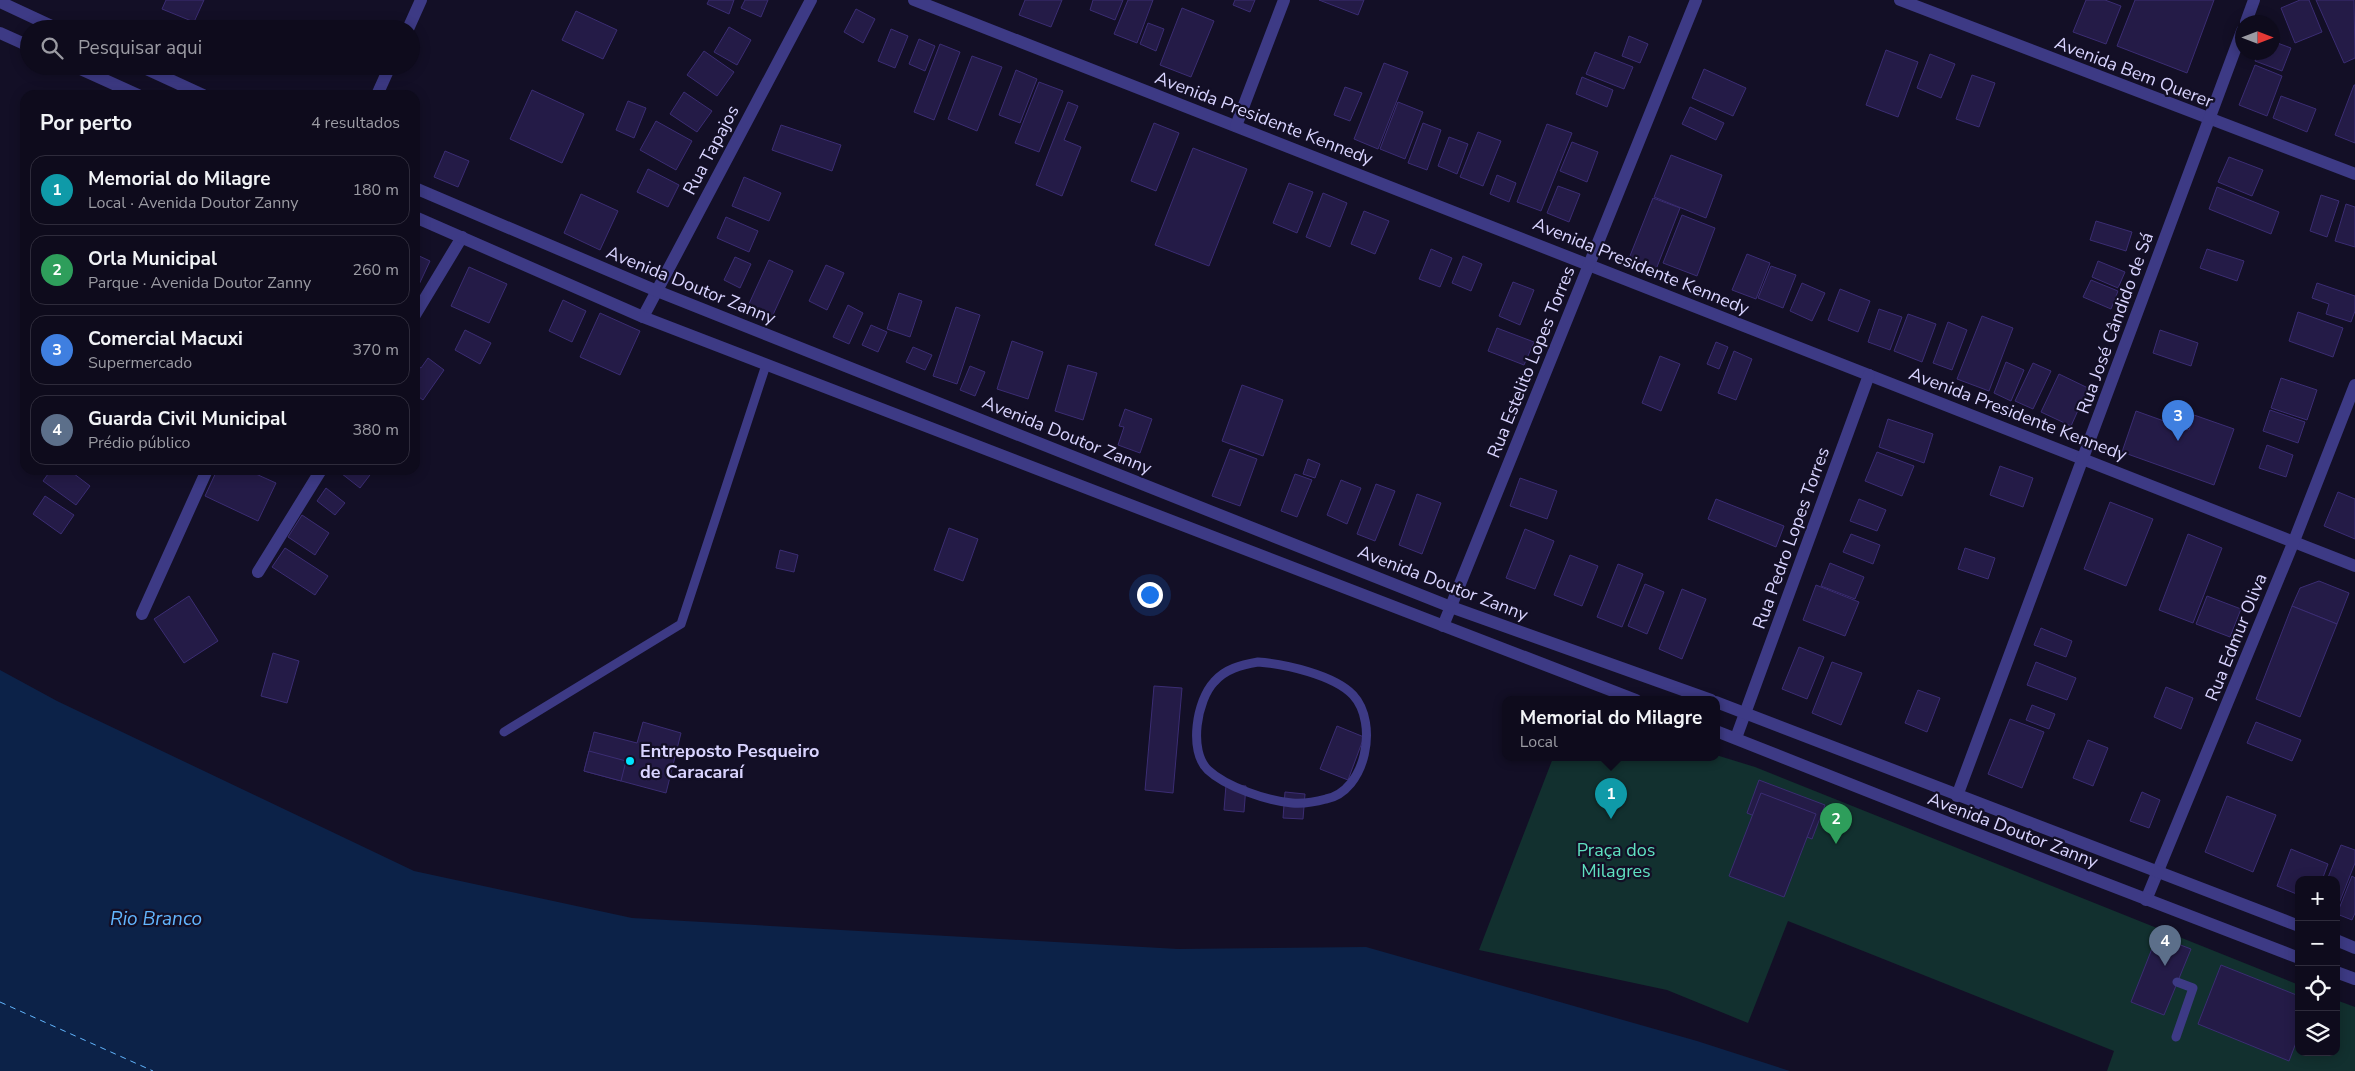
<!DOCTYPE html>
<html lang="pt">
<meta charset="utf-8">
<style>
:root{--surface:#0e0b1c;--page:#1c1929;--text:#f1f3f6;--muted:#9b9ba3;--line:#2e2b3b;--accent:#1a73e8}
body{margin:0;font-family:"Nunito Sans",sans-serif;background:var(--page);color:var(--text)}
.controls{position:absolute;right:15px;bottom:15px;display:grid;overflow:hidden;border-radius:10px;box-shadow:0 2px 12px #0003}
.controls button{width:45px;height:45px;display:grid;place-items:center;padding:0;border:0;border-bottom:1px solid var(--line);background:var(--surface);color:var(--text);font:25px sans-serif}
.compass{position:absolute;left:2235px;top:15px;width:45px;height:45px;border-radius:50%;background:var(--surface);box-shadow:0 2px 12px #0003;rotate:90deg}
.you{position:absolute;left:1149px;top:594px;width:18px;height:18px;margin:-12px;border:4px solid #fff;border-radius:50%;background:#1a73e8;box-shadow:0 0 0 8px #1a73e833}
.badge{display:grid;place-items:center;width:32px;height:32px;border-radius:50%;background:var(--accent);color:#fff;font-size:16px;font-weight:700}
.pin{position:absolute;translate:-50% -41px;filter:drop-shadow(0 1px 2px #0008)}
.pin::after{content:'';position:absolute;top:26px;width:18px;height:15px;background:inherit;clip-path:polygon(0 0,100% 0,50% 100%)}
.popup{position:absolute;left:1502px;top:696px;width:218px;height:65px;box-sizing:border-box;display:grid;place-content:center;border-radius:10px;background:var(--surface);filter:drop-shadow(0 1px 4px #0005);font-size:16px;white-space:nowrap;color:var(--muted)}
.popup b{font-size:19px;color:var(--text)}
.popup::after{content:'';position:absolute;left:50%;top:100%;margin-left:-10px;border:10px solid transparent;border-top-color:var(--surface)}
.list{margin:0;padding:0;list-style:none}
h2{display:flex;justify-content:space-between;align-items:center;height:65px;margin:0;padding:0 20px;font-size:21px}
h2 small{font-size:16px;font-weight:400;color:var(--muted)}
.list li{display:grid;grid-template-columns:32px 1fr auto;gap:15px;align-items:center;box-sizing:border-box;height:70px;margin:0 10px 10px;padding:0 10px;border:1px solid var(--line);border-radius:15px}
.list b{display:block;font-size:19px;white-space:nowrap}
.list p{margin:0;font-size:16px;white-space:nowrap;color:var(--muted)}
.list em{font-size:16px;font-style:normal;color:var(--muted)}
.icon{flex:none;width:28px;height:28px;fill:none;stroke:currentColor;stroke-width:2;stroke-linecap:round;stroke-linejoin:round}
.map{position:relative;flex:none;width:2355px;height:1071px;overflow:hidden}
.search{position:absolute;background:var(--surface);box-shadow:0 2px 12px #0003;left:20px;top:20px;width:400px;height:55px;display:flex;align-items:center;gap:12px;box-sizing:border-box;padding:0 18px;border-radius:28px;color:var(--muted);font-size:19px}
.panel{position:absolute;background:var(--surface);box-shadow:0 2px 12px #0003;left:20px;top:90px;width:400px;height:385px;border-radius:15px}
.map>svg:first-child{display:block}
</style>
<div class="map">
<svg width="2355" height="1071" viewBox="0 0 2355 1071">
<rect width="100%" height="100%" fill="#130f26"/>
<polygon fill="#12302f" points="1716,755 1755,767 2299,985 2299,1052 2336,1052 2336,1000 2355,1007 2355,1071 2107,1071 2114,1051 1788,921 1748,1023 1667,990 1479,950 1553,758 1716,758"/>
<polygon fill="#0c2248" points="0,670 57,701 414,871 632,918 1178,949 1366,947 1697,1041 1790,1071 0,1071"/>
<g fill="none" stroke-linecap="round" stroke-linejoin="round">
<polyline stroke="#62b6ff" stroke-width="1" stroke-dasharray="6 5" stroke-linecap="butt" points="0,1002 153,1071"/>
</g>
<g fill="#241b47" stroke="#3b2d73">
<polygon points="166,0 204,0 194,22 162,9"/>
<polygon points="709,0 734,0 729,14 707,4"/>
<polygon points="745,0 768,0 761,17 741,8"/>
<polygon points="1025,0 1062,0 1051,27 1019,15"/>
<polygon points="1093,0 1123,0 1115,20 1090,10"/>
<polygon points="1128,0 1153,0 1137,43 1114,34"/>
<polygon points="1235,0 1255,0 1250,12 1233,5"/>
<polygon points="1319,0 1364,0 1358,15"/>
<polygon points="2086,0 2105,0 2121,6 2106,44 2073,32"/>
<polygon points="2135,0 2214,0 2187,73 2117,46"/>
<polygon points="2300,0 2309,0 2322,32 2295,43 2281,8"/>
<polygon points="2316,0 2354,0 2355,58 2344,63"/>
<polygon points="1182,8 1214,21 1191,77 1160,65"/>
<polygon points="856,9 875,19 863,43 844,32"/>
<polygon points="576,11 617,30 603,59 562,40"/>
<polygon points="1148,23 1164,29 1156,51 1140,44"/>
<polygon points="729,27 751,40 737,65 714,52"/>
<polygon points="891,29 908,36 895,68 878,61"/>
<polygon points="1629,36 1648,44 1640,63 1622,56"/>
<polygon points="919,39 935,46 925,71 909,64"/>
<polygon points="2272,41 2291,48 2282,71 2255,61 2259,52 2272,52"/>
<polygon points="940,44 960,52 934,120 914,112"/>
<polygon points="1886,50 1918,62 1898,117 1866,105"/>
<polygon points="704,51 734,72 717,96 687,75"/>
<polygon points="1595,52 1633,67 1624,89 1586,74"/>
<polygon points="1930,54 1955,64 1941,98 1917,88"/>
<polygon points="972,56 1002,67 977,131 948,119"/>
<polygon points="1384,63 1408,72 1378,149 1354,139"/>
<polygon points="2255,65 2282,76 2267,116 2239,105"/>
<polygon points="1704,69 1746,88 1733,116 1692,98"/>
<polygon points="1016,70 1037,79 1020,123 999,115"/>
<polygon points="1972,75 1995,83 1979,127 1956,119"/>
<polygon points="1582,77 1613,90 1607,107 1576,94"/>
<polygon points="1039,82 1063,91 1039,152 1015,143"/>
<polygon points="2354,85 2355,85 2355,143 2335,135"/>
<polygon points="1345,87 1362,93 1350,121 1334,115"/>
<polygon points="532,90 584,114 562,163 510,139"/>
<polygon points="684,92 712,111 697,132 670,114"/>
<polygon points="2281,96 2316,109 2307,132 2273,118"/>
<polygon points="628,101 646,108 634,138 616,130"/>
<polygon points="1068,102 1078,106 1064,140 1081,147 1062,196 1036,185"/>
<polygon points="1398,102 1423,112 1405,159 1380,149"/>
<polygon points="1690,107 1724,123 1716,140 1682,124"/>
<polygon points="656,121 692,141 676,170 640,150"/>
<polygon points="1154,123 1179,133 1156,191 1131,181"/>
<polygon points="1423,123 1441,130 1427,170 1408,163"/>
<polygon points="1547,124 1572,133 1541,211 1517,202"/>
<polygon points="781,125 841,145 832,171 772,150"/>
<polygon points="1478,132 1501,141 1483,186 1460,177"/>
<polygon points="1449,137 1468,144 1457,174 1438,166"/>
<polygon points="1572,142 1598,152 1587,182 1560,171"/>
<polygon points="1193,148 1247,169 1209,266 1155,245"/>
<polygon points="445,151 469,161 458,187 434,177"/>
<polygon points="1671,155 1722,175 1706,218 1654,197"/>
<polygon points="2229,157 2263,170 2252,196 2218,182"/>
<polygon points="648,169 679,185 668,207 637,192"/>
<polygon points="1497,175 1516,183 1509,202 1490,194"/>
<polygon points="744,177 781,193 769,221 732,206"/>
<polygon points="1289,183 1313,192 1297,233 1273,223"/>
<polygon points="1558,186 1580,194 1569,222 1547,213"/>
<polygon points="2217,187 2279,212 2271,234 2209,209"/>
<polygon points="1323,193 1347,203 1330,247 1306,237"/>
<polygon points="581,194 618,211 600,250 564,233"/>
<polygon points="2321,195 2339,201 2327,237 2310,231"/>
<polygon points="1653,198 1680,208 1655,272 1628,261"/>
<polygon points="2346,204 2355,207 2355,247 2335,241"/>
<polygon points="1364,211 1389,221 1375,254 1351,244"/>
<polygon points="1682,215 1715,228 1697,276 1663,263"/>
<polygon points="726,217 758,231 749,252 717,238"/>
<polygon points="2096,221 2132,232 2126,251 2090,240"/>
<polygon points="1431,249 1452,258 1440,287 1419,279"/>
<polygon points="2207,249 2244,261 2237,281 2200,268"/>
<polygon points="415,254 430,261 416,291 415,291"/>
<polygon points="1747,254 1770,263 1756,299 1732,290"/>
<polygon points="1463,256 1482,264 1471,291 1452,283"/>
<polygon points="735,257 751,264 740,288 724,280"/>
<polygon points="769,260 793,271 772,317 748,306"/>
<polygon points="2098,261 2125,272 2118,288 2092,277"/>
<polygon points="826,265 844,273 827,310 809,301"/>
<polygon points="1771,266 1796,275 1783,308 1758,298"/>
<polygon points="469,267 507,284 489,323 451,306"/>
<polygon points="2091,280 2118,291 2111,309 2083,297"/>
<polygon points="1513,282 1534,290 1520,325 1499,316"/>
<polygon points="1802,283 1825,293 1812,321 1790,311"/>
<polygon points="2317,283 2355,296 2355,311 2351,322 2326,314 2329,304 2312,298"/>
<polygon points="1840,289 1870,301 1858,332 1828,320"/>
<polygon points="899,293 922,301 910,337 887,329"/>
<polygon points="563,300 586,311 572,342 549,331"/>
<polygon points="848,305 863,313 849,344 833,337"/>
<polygon points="956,307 980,315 957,384 933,376"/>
<polygon points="1879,309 1902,317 1890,350 1868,342"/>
<polygon points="2298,312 2343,328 2333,357 2289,341"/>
<polygon points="600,313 640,331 620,375 580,357"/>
<polygon points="1908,314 1936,324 1922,362 1894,351"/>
<polygon points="1982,316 2013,328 1989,391 1957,379"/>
<polygon points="1948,322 1967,330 1952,370 1933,363"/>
<polygon points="871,325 887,332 878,352 862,345"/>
<polygon points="1497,328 1534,342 1524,365 1488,351"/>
<polygon points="465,330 491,343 480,364 455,350"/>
<polygon points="2160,330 2198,343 2191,366 2153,353"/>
<polygon points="1012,341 1043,352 1028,399 997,389"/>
<polygon points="1716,342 1728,347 1719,369 1707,364"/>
<polygon points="913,347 932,355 925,370 906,362"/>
<polygon points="1734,351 1752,359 1736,400 1718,393"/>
<polygon points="1660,356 1680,364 1661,411 1642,403"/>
<polygon points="428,358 444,370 423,400 415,394 415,364 421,368"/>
<polygon points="2006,362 2024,370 2011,401 1994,393"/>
<polygon points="2033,363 2051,371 2033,409 2015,401"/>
<polygon points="1068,365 1097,373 1083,420 1055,411"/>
<polygon points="970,366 985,372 975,396 960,390"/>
<polygon points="2059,374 2088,388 2071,426 2041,412"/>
<polygon points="2281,378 2317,390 2307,420 2271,408"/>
<polygon points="1242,385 1283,400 1263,456 1222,441"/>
<polygon points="1125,409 1152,419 1140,453 1118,445 1124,427 1119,426"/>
<polygon points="2270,410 2305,422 2298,443 2263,431"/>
<polygon points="2136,411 2189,430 2194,415 2234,429 2214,485 2122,452"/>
<polygon points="1888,419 1933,434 1924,463 1879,447"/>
<polygon points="2267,445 2293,455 2286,477 2259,468"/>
<polygon points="1230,449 1257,459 1240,506 1212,496"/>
<polygon points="1877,452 1914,466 1902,496 1865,481"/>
<polygon points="1308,459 1320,464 1315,478 1303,474"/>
<polygon points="2000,466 2033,478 2023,507 1990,495"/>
<polygon points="51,470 69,470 90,486 76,505 43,481"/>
<polygon points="217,470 247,470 276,483 258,521 205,496"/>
<polygon points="337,470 372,470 373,471 360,488"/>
<polygon points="1295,474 1312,480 1297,517 1281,511"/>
<polygon points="1520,478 1557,491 1547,519 1510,506"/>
<polygon points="1341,480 1361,488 1347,524 1327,515"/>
<polygon points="1376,484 1395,491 1375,541 1357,534"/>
<polygon points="326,488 345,503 335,515 317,501"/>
<polygon points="2338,492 2355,499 2355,539 2324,526"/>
<polygon points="1417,494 1441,503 1422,554 1399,545"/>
<polygon points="45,496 74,515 61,534 33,514"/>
<polygon points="1716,499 1784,526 1776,547 1708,519"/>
<polygon points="1859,499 1886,510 1877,531 1850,521"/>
<polygon points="2110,502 2153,519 2126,586 2084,569"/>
<polygon points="302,515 329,533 315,555 288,537"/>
<polygon points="949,528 978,539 963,581 934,570"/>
<polygon points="1525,529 1554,541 1535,589 1506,578"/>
<polygon points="1851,534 1880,545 1873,564 1843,552"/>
<polygon points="2188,534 2222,548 2193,623 2159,610"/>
<polygon points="285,548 328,576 315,595 272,567"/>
<polygon points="1965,548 1995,558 1988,579 1958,569"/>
<polygon points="780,550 798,555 794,572 776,568"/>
<polygon points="1570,555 1598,566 1582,606 1554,595"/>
<polygon points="1830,563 1864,577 1855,599 1821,586"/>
<polygon points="1618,564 1643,574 1622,627 1597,617"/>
<polygon points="2319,581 2349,593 2337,624 2292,606 2300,588"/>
<polygon points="1645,584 1664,592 1647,634 1628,626"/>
<polygon points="1816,585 1859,602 1845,636 1803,620"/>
<polygon points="1682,589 1706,599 1682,659 1659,649"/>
<polygon points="189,596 218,641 184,663 154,619"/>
<polygon points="2207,596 2241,609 2230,637 2196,624"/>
<polygon points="2292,606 2337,624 2300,717 2256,699"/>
<polygon points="2041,628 2072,641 2066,657 2034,645"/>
<polygon points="1799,647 1824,657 1807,699 1782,689"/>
<polygon points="273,653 299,661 287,703 261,696"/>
<polygon points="1832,662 1862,673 1841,725 1812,713"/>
<polygon points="2036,662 2076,678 2067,700 2027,685"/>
<polygon points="1154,686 1182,688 1173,793 1145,790"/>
<polygon points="2166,687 2193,698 2181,729 2154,717"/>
<polygon points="1918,690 1940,698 1927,732 1905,723"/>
<polygon points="2032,705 2055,714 2049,729 2026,720"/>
<polygon points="2010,719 2044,732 2022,788 1988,774"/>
<polygon points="643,722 681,733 666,793 584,771 594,732 637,743"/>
<polygon points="2256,722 2301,740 2292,761 2247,743"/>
<polygon points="1337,726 1364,737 1348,780 1320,769"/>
<polygon points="2088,740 2108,748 2093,786 2073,778"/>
<polygon points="589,751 626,761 621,781 584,771"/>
<polygon points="1759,780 1825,805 1812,839 1747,813"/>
<polygon points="1226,785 1246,786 1244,812 1224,810"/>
<polygon points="1285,792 1305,794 1303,819 1283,818"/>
<polygon points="2142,792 2160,800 2149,828 2130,821"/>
<polygon points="1761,793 1816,814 1784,897 1729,876"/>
<polygon points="2227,796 2276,815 2253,872 2205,852"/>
<polygon points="2341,845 2355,850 2355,863 2336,911 2336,880 2327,880"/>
<polygon points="2291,849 2328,864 2322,880 2299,880 2299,895 2277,886"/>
<polygon points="2352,876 2355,878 2355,913 2352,920 2337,914"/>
<polygon points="2157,936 2191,949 2164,1015 2131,1002"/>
<polygon points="2221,965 2299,996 2299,1035 2289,1061 2198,1024"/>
</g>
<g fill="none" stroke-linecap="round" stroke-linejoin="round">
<g stroke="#3d3a85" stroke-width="9">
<path d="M1258,662C1285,664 1334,675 1353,695C1379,723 1366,791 1326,799C1315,802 1303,804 1292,803C1268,801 1226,787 1208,770C1188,751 1197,700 1214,682C1225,669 1241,665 1258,662Z"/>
<polyline points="504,732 681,624 766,365"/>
<polyline points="2176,1037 2193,988 2177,982"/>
</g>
<g stroke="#3d3a85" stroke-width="12">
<polyline points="914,0 2355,566"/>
<polyline points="1900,0 2355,174"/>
<polyline points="2246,22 2254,0"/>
<polyline points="408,29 421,0"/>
<polyline points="377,95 390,66"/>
<polyline points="1236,126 1284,0"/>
<polyline points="415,315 462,237"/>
<polyline points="643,317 811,0"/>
<polyline points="258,572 321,470"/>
<polyline points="142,614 207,470"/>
<polyline points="1443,626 1696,0"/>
<polyline points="1736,738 1869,375"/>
<polyline points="1957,796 2242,31"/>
<polyline points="2146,900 2294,541 2355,385"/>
</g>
<g stroke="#3d3a85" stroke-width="12">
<polyline points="0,2 58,29"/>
<polyline points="0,33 29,46"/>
<polyline points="74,66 138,95"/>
<polyline points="140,66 203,95"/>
<polyline points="415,188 657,291 1451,607 1711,700"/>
<polyline points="415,217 643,317 1636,700"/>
<polyline points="1716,702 2299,926"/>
<polyline points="1716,731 1946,822 2299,958"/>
<polyline points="2336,940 2355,948"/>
<polyline points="2336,972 2355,979"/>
</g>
</g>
<circle fill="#00e5ff" stroke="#130f26" stroke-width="2" cx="630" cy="761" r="5"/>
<g text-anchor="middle" stroke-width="4.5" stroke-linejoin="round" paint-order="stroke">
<g font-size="18" fill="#d9d4ff" stroke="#130f26">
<text transform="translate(2134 72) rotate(21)" y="6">Avenida Bem Querer</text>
<text transform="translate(1264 118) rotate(21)" y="6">Avenida Presidente Kennedy</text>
<text transform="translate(711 150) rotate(-62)" y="6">Rua Tapajos</text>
<text transform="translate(1641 266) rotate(22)" y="6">Avenida Presidente Kennedy</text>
<text transform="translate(691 285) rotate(22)" y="6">Avenida Doutor Zanny</text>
<text transform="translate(2115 323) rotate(-70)" y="6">Rua José Cândido de Sá</text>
<text transform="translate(1531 362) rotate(-68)" y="6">Rua Estelito Lopes Torres</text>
<text transform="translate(2018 414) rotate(21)" y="6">Avenida Presidente Kennedy</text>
<text transform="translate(1067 435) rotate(22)" y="6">Avenida Doutor Zanny</text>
<text transform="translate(1791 538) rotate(-70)" y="6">Rua Pedro Lopes Torres</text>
<text transform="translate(1443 583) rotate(21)" y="6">Avenida Doutor Zanny</text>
<text transform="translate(2236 637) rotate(-68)" y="6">Rua Edmur Oliva</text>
<text transform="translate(2013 830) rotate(21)" y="6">Avenida Doutor Zanny</text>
</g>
<g font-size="18" font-weight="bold" fill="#d9d4ff" stroke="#130f26" text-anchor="start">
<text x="640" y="757">Entreposto Pesqueiro<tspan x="640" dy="21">de Caracaraí</tspan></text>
</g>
<g font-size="18" fill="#5fe0c0" stroke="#130f26">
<text x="1616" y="856">Praça dos<tspan x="1616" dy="21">Milagres</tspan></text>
</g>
<g font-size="19" font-style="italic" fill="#62b6ff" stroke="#130f26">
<text x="156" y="925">Rio Branco</text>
</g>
</g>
</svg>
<div class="controls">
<button>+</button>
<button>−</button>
<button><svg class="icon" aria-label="locate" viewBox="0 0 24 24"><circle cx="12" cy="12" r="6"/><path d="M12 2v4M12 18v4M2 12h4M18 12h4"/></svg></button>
<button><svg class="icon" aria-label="layers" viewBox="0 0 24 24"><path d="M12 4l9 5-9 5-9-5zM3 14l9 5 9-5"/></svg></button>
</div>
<svg class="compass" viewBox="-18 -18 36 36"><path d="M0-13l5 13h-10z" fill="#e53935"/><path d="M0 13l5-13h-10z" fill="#9b9ba3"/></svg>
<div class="you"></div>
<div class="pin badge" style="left:1611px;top:819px;background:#0f9aa8">1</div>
<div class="popup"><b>Memorial do Milagre</b>Local</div>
<div class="pin badge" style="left:1836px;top:844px;background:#2e9e5b">2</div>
<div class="pin badge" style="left:2178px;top:441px;background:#3f7fe0">3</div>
<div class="pin badge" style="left:2165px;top:966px;background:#5c6f8a">4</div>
<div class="search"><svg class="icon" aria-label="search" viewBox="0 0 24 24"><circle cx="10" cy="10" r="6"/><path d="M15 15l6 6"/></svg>Pesquisar aqui</div>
<section class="panel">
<h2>Por perto<small>4 resultados</small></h2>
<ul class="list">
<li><span class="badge" style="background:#0f9aa8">1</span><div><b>Memorial do Milagre</b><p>Local · Avenida Doutor Zanny</p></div><em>180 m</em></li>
<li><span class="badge" style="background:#2e9e5b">2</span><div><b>Orla Municipal</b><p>Parque · Avenida Doutor Zanny</p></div><em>260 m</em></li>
<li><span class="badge" style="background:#3f7fe0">3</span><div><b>Comercial Macuxi</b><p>Supermercado</p></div><em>370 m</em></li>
<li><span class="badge" style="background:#5c6f8a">4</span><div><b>Guarda Civil Municipal</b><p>Prédio público</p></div><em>380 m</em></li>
</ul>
</section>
</div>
